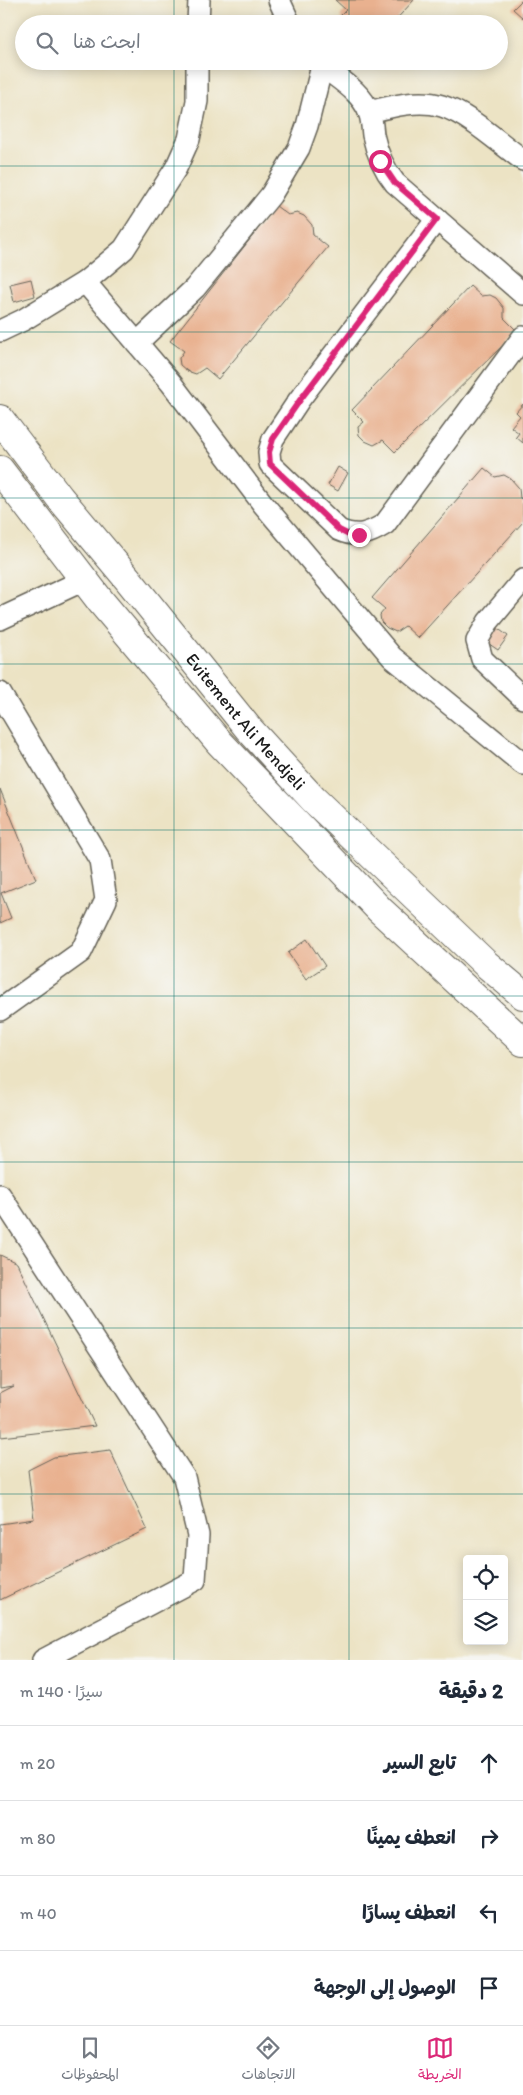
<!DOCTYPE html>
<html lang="ar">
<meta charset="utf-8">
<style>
:root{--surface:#fff;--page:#f2f2f3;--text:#1f2937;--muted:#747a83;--line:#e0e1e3;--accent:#db2777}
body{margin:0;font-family:Itim,"Playpen Sans Arabic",sans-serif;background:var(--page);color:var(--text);direction:rtl}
.controls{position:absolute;right:15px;bottom:15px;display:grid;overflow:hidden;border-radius:5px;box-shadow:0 2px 12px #0003}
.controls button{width:45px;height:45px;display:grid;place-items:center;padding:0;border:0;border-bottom:1px solid var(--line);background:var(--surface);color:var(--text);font:25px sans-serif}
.stop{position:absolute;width:15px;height:15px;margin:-11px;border:4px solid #db2777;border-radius:50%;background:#fff}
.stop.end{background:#db2777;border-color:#fff;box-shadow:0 1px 5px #0008}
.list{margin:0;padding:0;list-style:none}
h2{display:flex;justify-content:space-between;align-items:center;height:65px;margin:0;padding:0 20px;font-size:21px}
h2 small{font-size:16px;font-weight:400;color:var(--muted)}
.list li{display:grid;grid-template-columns:32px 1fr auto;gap:15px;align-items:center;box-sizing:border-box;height:75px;padding:0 20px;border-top:1px solid var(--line)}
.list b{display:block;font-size:19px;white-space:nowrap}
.list em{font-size:16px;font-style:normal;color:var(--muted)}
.icon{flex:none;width:28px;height:28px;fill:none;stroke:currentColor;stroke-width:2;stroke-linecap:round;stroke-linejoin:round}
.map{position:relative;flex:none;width:523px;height:1660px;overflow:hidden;direction:ltr}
.search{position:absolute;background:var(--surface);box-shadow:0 2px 12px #0003;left:15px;right:15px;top:15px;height:55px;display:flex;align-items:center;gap:12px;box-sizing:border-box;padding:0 18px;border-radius:28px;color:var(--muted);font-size:19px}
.sheet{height:365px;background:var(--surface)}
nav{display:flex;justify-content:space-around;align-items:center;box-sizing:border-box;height:70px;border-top:1px solid var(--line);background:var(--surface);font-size:14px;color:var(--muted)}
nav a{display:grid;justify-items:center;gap:2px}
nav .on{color:var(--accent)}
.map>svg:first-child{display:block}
</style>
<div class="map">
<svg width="523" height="1660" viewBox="0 0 523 1660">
<rect width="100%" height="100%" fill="#f6f6f2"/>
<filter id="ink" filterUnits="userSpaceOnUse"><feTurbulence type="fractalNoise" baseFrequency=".02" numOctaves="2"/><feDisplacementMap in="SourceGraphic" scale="10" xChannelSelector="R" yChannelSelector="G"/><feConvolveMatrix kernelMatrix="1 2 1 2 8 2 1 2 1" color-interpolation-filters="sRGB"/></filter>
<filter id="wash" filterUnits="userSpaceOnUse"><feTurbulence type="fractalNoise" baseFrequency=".0096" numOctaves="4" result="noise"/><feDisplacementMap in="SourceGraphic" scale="20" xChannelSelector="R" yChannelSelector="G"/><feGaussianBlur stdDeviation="1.12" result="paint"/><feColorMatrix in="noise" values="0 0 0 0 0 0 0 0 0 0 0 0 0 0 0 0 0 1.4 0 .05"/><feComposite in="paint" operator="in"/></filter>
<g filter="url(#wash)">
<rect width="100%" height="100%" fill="#ece3c4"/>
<g id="blocks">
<g fill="#e9b18f">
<polygon points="335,0 414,0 392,24 343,24 341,15 346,10"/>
<polygon points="522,0 523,0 523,18 513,9"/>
<polygon points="276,206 288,215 297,213 304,216 312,225 313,235 328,247 218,379 205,368 196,374 187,371 180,365 179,358 184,351 170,341"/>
<polygon points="31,279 35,296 14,302 10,284"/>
<polygon points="470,286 481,296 490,295 496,298 504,308 504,318 517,331 395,452 383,440 374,445 365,441 359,435 358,427 364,422 352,410"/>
<polygon points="523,404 523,443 516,437 519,433 511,427 520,416 516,412"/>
<polygon points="338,467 348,473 338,491 328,485"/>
<polygon points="484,468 495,477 504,475 511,479 519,488 520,498 523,500 523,522 418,638 405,626 396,632 387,628 381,622 380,615 385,609 372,598"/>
<polygon points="492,624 508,636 498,650 482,639"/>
<polygon points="0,789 36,879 1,893 11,918 0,923"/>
<polygon points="307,939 325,966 306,979 288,953"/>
<polygon points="0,1255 17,1263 95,1426 1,1437 0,1393 14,1386 0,1388"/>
<polygon points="110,1450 147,1529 0,1600 0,1524 34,1519 28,1470 54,1457"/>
</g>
</g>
</g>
<g filter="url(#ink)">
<use href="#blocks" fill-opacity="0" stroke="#656257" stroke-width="1"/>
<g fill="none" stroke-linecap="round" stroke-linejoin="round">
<g stroke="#656257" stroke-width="24">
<g id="street">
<polyline points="279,0 290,24"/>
<polyline points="198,24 199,0"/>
<path d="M317,61C334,77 360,89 369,112C372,119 372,127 373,135C377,154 383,168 395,183L523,294"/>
<path d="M369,112C392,106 419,99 442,106C470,115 499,143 523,160"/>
<path d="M437,219L299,400L273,439L269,452L270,464L339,530C357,538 369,534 385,524L523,337"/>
<polyline points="85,282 171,383 263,504 392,657 523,764"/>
<polyline points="0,331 23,320 85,282 124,249 176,168 189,139 197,101 197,61"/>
<polyline points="137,343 195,288 271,195 299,148 307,126 322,66"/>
<polyline points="523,580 488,622 477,641 482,659 523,698"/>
<polyline points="0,619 84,580"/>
<polyline points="0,693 100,860 106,900 81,952 0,1010"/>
<polyline points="0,1195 184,1477 198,1535 195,1580 43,1660"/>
</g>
</g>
<g stroke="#656257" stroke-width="30">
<g id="highway">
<path id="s1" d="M0,419L60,498L127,578L248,728L313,799L486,964L523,995"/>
<polyline points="0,470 102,603 219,742 380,910 523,1042"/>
</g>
</g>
<use href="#street" stroke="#fff" stroke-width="21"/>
<use href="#highway" stroke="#fff" stroke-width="28"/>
</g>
</g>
<g fill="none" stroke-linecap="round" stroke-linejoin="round" filter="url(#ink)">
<polyline stroke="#db2777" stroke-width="6" points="359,535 349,535 339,530 270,464 269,452 273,439 300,400 437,219 395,183 380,161"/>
</g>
<path fill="none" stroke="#0f766e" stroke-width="1" stroke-opacity="0.55" d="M174,0V24M349,0V24M174,61V1660M349,61V1660M0,166H523M0,332H523M0,498H523M0,664H523M0,830H523M0,996H523M0,1162H523M0,1328H523M0,1494H523"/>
<g text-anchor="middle" stroke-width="4.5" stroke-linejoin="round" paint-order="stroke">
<g font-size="18" fill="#1c1c1c" stroke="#f6f6f2">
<text dy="6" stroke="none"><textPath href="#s1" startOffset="390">Evitement Ali Mendjeli</textPath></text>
</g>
</g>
</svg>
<div class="controls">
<button><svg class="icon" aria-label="locate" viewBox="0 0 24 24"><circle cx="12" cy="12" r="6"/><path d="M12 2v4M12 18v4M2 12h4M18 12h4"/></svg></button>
<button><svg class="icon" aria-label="layers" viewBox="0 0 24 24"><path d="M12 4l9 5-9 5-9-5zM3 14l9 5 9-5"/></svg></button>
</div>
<div class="stop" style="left:380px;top:161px"></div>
<div class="stop end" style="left:359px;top:535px"></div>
<div class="search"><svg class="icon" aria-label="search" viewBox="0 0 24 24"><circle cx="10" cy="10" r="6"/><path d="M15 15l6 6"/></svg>ابحث هنا</div>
</div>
<section class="sheet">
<h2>2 دقيقة<small>سيرًا · 140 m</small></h2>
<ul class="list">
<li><svg class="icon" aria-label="ahead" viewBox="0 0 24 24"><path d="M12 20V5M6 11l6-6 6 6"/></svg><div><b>تابع السير</b></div><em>20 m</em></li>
<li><svg class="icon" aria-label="right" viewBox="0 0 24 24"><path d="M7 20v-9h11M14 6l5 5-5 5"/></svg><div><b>انعطف يمينًا</b></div><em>80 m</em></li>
<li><svg class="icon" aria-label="left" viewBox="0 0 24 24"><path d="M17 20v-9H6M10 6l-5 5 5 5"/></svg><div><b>انعطف يسارًا</b></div><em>40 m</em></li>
<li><svg class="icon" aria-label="arrive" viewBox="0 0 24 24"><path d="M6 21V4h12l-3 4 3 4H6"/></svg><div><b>الوصول إلى الوجهة</b></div></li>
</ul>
</section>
<nav>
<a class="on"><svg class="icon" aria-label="map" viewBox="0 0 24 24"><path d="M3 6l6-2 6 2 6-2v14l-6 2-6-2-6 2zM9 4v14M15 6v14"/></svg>الخريطة</a>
<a><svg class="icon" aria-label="directions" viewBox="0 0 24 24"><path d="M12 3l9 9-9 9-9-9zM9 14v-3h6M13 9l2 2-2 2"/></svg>الاتجاهات</a>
<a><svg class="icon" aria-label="saved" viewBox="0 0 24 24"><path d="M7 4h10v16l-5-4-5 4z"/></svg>المحفوظات</a>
</nav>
